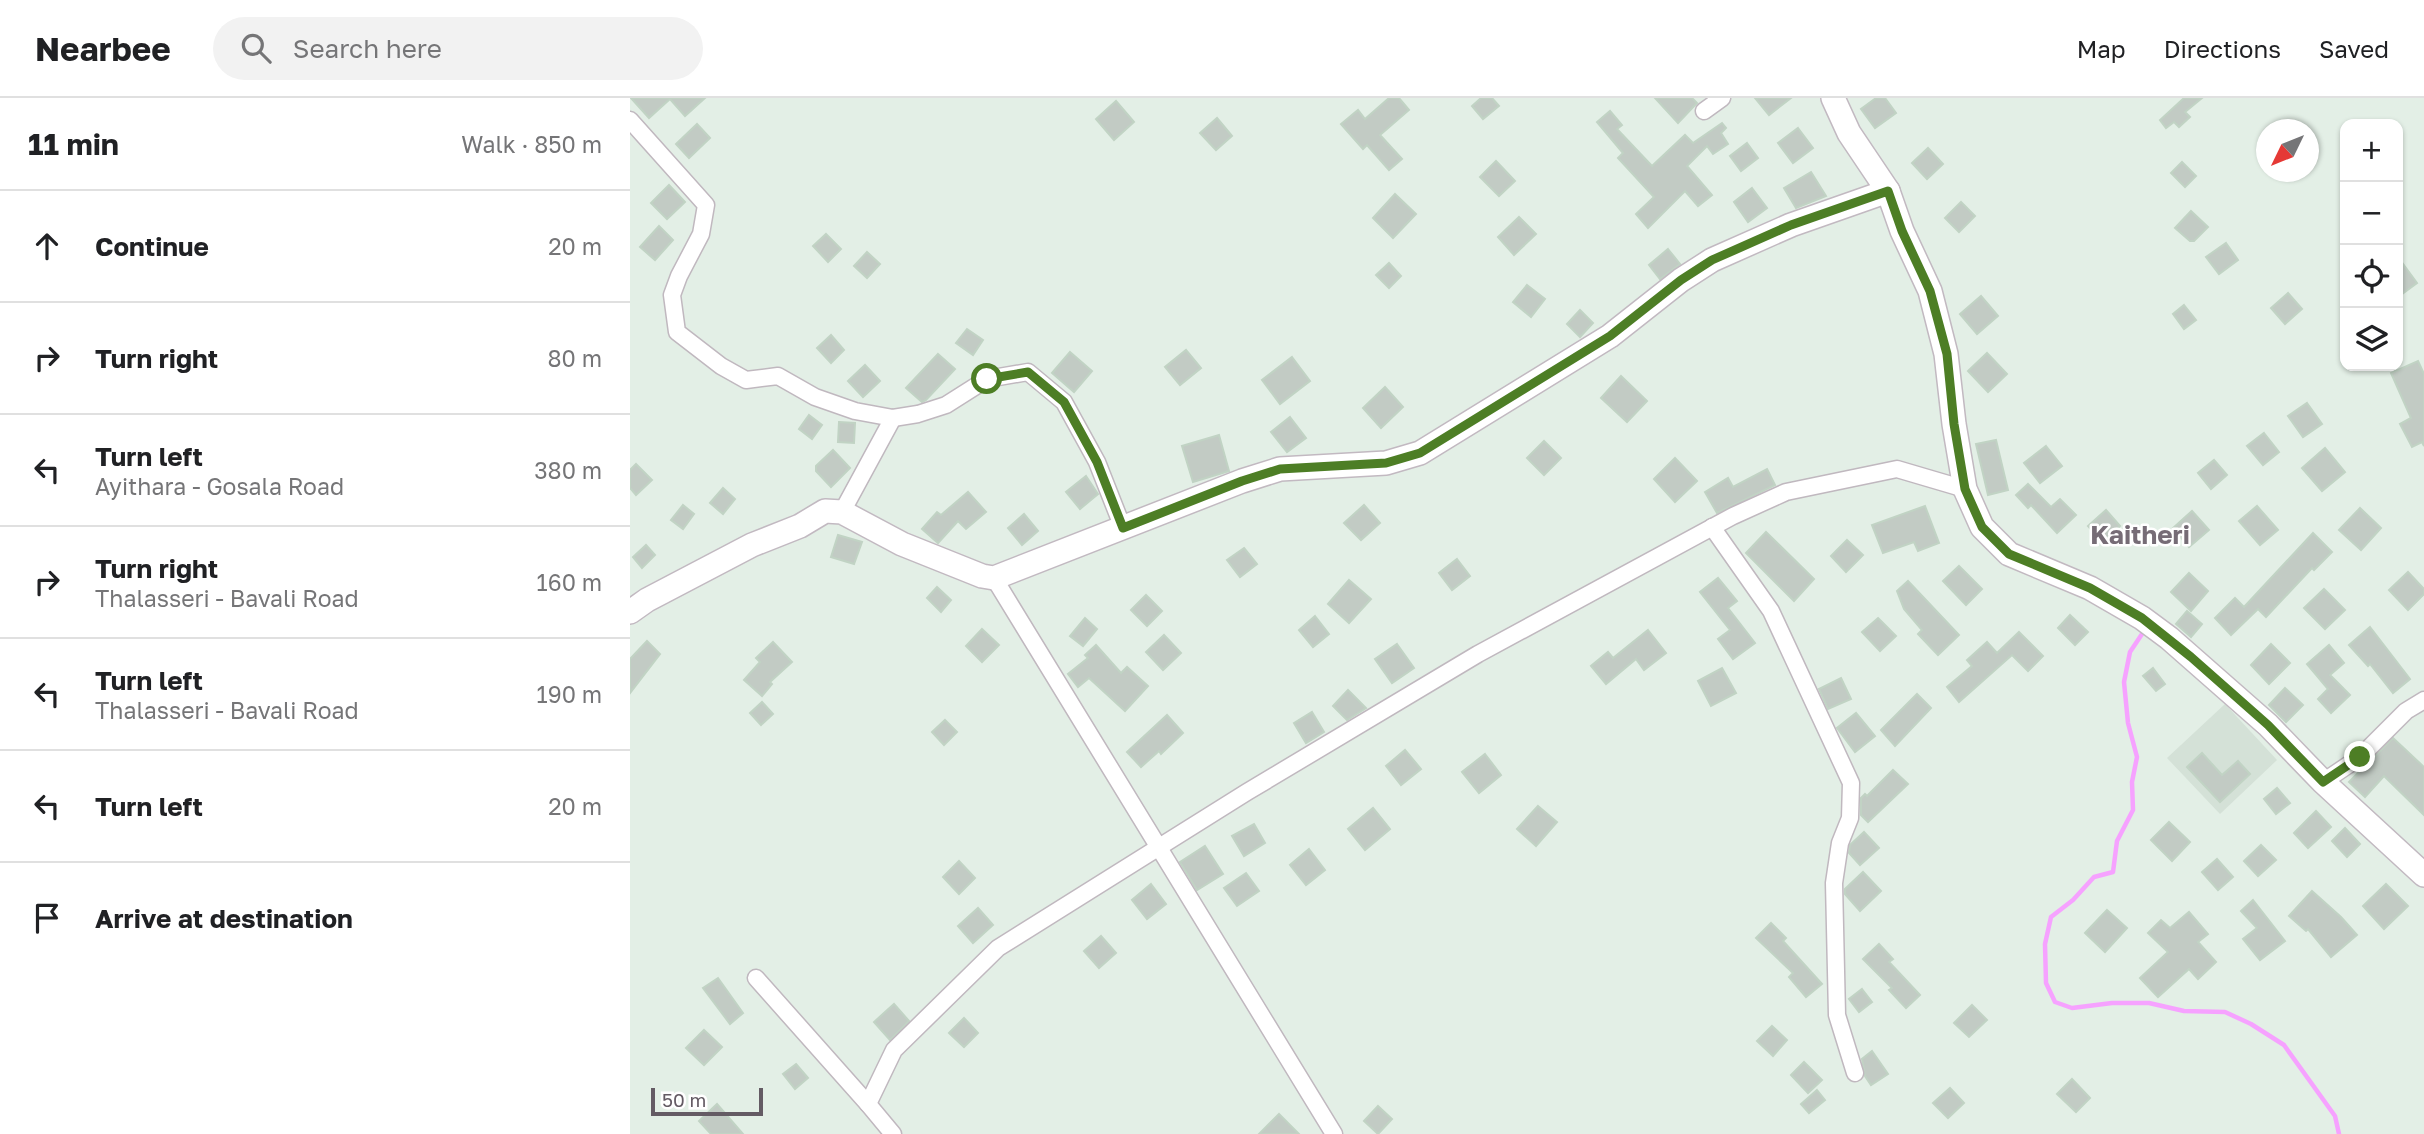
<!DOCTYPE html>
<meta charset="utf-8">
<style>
:root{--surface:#fff;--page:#f2f2f2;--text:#202124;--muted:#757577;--line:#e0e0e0}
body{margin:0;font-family:"Golos Text",sans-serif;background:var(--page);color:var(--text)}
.controls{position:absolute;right:21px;top:21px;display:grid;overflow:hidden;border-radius:14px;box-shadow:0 2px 5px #0004}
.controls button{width:63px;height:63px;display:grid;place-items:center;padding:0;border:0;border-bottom:2px solid var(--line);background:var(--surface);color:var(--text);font:35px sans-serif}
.compass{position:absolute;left:1626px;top:21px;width:63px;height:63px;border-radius:50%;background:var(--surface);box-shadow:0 2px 5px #0004;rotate:227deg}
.scale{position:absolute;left:21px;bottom:18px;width:112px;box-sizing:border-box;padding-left:7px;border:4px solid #645b64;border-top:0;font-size:19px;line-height:24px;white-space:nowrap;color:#645b64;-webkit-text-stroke:5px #fff;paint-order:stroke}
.stop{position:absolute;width:21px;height:21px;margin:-16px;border:5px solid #4d7e25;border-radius:50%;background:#fff}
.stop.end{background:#4d7e25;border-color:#fff;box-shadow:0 2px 7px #0008}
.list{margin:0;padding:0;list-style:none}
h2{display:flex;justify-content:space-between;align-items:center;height:91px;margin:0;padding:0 28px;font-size:30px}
h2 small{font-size:23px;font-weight:400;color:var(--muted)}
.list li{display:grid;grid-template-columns:46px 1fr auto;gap:21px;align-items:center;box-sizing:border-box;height:112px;padding:0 28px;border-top:2px solid var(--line)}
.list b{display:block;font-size:26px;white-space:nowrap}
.list p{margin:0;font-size:23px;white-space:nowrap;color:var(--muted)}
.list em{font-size:23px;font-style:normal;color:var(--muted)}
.icon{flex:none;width:38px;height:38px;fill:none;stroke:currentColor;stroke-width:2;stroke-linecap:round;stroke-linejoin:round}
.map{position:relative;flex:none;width:1794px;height:1036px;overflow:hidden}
header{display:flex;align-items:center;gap:42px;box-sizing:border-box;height:98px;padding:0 35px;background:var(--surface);border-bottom:2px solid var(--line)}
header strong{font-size:33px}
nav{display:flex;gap:38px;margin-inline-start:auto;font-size:24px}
.search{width:490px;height:63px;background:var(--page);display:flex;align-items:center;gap:18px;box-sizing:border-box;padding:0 24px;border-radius:38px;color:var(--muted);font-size:26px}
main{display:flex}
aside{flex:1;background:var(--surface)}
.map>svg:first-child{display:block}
</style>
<header>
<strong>Nearbee</strong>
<div class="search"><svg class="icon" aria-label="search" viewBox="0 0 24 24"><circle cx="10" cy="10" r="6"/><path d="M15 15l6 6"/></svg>Search here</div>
<nav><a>Map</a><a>Directions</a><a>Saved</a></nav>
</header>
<main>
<aside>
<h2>11 min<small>Walk · 850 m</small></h2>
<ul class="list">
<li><svg class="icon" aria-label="ahead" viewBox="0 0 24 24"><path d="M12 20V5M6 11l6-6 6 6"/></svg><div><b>Continue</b></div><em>20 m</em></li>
<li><svg class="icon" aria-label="right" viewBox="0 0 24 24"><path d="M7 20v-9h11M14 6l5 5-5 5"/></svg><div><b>Turn right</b></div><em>80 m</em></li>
<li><svg class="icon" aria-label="left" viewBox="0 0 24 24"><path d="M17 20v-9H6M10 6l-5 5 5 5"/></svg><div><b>Turn left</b><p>Ayithara - Gosala Road</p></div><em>380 m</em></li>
<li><svg class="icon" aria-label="right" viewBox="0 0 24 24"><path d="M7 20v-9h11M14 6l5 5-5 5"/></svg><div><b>Turn right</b><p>Thalasseri - Bavali Road</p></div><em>160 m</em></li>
<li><svg class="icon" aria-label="left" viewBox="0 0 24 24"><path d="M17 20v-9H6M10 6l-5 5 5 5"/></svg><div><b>Turn left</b><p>Thalasseri - Bavali Road</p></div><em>190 m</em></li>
<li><svg class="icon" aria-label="left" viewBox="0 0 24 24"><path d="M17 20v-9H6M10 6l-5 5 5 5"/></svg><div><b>Turn left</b></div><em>20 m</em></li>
<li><svg class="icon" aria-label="arrive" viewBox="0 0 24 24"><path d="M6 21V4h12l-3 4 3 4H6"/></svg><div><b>Arrive at destination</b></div></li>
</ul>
</aside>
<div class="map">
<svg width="1794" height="1036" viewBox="0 0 1794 1036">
<rect width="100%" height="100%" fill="#e3efe6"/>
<polygon fill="#d4e1d7" points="1595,606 1647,662 1590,716 1537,660"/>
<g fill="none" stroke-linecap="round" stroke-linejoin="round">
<polyline stroke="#f6a2ff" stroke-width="4.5" points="1512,536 1500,554 1494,584 1498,625 1507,659 1502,684 1503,712 1487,743 1483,774 1464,779 1443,802 1421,819 1415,846 1416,885 1425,904 1442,910 1482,905 1519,905 1554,913 1595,914 1621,926 1654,947 1705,1018 1709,1036"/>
</g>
<g fill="#c2cbc4" stroke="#c1d3c4" stroke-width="2">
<polygon points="1,0 75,0 55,18 40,1 19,20"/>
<polygon points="759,0 769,0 779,12 750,37 772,61 759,72 737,47 733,51 711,26 728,12 735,21"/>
<polygon points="851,0 862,0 869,8 853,21 842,8"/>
<polygon points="1025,0 1062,0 1067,5 1048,25"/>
<polygon points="1125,0 1161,0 1139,17"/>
<polygon points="1246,0 1255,0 1266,15 1245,30 1231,11"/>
<polygon points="1554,0 1572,0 1555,14 1560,19 1549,29 1544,24 1536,30 1530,22"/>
<polygon points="486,3 504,24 484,42 466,21"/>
<polygon points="980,13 992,27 987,31 1022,68 1055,37 1063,45 1092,25 1096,30 1091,35 1098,46 1083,56 1077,48 1057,68 1082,97 1068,108 1055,93 1018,130 1006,116 1024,99 988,60 993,55 967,24"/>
<polygon points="587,20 602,38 586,52 570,35"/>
<polygon points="67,26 80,40 59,60 46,46"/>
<polygon points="1168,30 1183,50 1163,65 1148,45"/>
<polygon points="1117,45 1128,60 1111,73 1100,58"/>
<polygon points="1298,50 1313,66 1297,81 1282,65"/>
<polygon points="866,63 885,83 869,98 850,79"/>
<polygon points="1552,64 1566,78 1555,89 1541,75"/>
<polygon points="1181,74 1196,98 1166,110 1154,90"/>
<polygon points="39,87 55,104 37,121 21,105"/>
<polygon points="1122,90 1137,110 1118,124 1104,104"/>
<polygon points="765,96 786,116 763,140 743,120"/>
<polygon points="1331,104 1345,118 1329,134 1315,120"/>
<polygon points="1561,113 1578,129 1564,143 1560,143 1545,130"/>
<polygon points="889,119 906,136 884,157 868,139"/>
<polygon points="29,128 43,142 25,162 10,149"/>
<polygon points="196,136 211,151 198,164 183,148"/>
<polygon points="1596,145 1608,162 1589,176 1576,159"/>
<polygon points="1038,151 1050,166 1030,181 1019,167"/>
<polygon points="237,154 250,166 237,180 224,168"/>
<polygon points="1768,159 1787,185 1768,199"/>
<polygon points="759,165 771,178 759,190 746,177"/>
<polygon points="897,187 915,201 901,219 883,204"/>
<polygon points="1658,195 1672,211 1655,226 1641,210"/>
<polygon points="1351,198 1368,218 1347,236 1330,216"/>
<polygon points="1554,207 1566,222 1554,231 1543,216"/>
<polygon points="950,212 963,225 950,239 937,226"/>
<polygon points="337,231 353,242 343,257 326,245"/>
<polygon points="201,237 214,252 201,265 187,250"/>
<polygon points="556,252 571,270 550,287 535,269"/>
<polygon points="440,254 462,273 444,294 422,275"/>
<polygon points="1357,255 1377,276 1358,294 1338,273"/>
<polygon points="308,256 325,271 296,302 292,304 276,290"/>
<polygon points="662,259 680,283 650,306 632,282"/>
<polygon points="1788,263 1794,276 1794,348 1792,344 1782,349 1770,326 1781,320 1761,275"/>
<polygon points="235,267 250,283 233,299 218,283"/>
<polygon points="991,278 1017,303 997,324 971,300"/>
<polygon points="755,289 773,309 751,330 733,310"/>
<polygon points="1677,305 1692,326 1673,339 1658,318"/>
<polygon points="179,317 192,327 182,341 169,331"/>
<polygon points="660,319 676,340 657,354 641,334"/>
<polygon points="209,324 225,325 224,345 208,344"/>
<polygon points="1634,335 1649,354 1633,367 1617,348"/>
<polygon points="589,337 599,373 563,384 552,348"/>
<polygon points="1366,342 1378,392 1358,397 1346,346"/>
<polygon points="914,343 931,360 914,377 897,360"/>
<polygon points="1416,348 1432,368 1410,385 1394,365"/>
<polygon points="1695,350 1715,374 1692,393 1672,370"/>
<polygon points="203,352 220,370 201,389 186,373 186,368"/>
<polygon points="1045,360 1067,383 1045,404 1024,381"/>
<polygon points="1584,362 1597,377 1581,391 1568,375"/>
<polygon points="6,366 22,382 6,397 0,390 0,372"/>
<polygon points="1137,371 1145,387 1087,415 1075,394 1098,380 1103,389"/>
<polygon points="456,378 468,396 450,411 436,394"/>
<polygon points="1398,386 1421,409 1430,401 1446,417 1427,435 1401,407 1398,410 1386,397"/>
<polygon points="93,390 105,401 93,416 80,405"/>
<polygon points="338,394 356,414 336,431 328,423 308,445 292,431 307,414 311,417"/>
<polygon points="53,407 64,416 53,431 41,422"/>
<polygon points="734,407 750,425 731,442 714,425"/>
<polygon points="1295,408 1309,445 1288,453 1284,444 1253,455 1242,427"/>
<polygon points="1627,408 1648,432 1630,447 1609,423"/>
<polygon points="1730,410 1751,430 1731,452 1709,432"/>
<polygon points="1476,412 1490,428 1473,444 1458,428"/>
<polygon points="1562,413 1579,432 1559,449 1543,430"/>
<polygon points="394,416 408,433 392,447 378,430"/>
<polygon points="1136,434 1184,481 1164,503 1116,455"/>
<polygon points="1683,435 1702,454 1684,472 1682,470 1636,519 1628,511 1601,537 1585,520 1605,500 1614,509"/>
<polygon points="208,437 232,444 224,466 201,459"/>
<polygon points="1217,442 1233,457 1216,474 1201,458"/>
<polygon points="16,447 25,457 12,470 3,459"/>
<polygon points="614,450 627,466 610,479 597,462"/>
<polygon points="827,461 840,478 822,492 809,475"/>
<polygon points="1329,468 1352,491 1336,507 1313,483"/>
<polygon points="1778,474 1794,491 1794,496 1778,512 1759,492"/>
<polygon points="1559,475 1578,493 1561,513 1541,494"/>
<polygon points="1088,480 1107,503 1098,510 1125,545 1103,561 1088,541 1100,532 1070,494"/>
<polygon points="719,482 741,501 719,525 698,506"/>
<polygon points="1278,483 1329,537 1308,557 1288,536 1292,532 1274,511 1267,493"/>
<polygon points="307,489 321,502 311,514 297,500"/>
<polygon points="1694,491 1715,512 1695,531 1674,510"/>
<polygon points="516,497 532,513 517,528 501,512"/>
<polygon points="1557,513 1572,526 1561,539 1546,526"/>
<polygon points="1440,517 1458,534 1445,547 1428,530"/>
<polygon points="685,518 699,536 683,549 669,532"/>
<polygon points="455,520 467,531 453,548 440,538"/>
<polygon points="1248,520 1266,538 1250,553 1232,534"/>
<polygon points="1740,529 1780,581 1763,595 1740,566 1738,568 1719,547"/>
<polygon points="352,531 369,547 352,564 336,548"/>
<polygon points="1018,532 1036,555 1014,572 1006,561 976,586 961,568 978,554 983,560"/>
<polygon points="1389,534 1413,558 1398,573 1382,557 1329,604 1317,589 1342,568 1337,562 1357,544 1367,555"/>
<polygon points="534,537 551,555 533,572 516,554"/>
<polygon points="17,543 30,556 0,595 0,561"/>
<polygon points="143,544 162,564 140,584 142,586 132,598 114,582 130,564 126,560"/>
<polygon points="767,546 784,570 762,585 745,561"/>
<polygon points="1641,546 1660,565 1639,586 1621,567"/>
<polygon points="466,547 491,575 497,569 518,588 495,613 459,580 448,589 438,576 458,560 455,557"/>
<polygon points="1699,547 1714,565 1700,577 1720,597 1701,615 1688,601 1698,591 1677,566"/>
<polygon points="1092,570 1106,595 1081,608 1068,583"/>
<polygon points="1523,570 1535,586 1526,593 1513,578"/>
<polygon points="1211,580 1221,601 1198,611 1189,591"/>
<polygon points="1655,590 1673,607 1656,624 1639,607"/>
<polygon points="718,592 736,610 717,622 703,608"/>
<polygon points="1287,596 1301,610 1265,648 1251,632"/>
<polygon points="132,604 143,616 131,627 120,615"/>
<polygon points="682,614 694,634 676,645 664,625"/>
<polygon points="1226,615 1245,638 1225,654 1207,630"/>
<polygon points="537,617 553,635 531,656 529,653 511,669 497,654"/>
<polygon points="315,622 327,634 314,647 302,634"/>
<polygon points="1763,640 1794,669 1794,717 1754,678 1735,699 1719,684"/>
<polygon points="775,652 791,671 771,687 756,668"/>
<polygon points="1572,655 1592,677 1608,663 1620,676 1590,704 1557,669"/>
<polygon points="855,656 871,677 849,695 832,674"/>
<polygon points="1263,672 1278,686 1238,724 1231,717 1231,700 1235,696 1237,698"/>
<polygon points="1647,690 1660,705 1646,716 1634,701"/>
<polygon points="908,708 927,724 906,748 887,731"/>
<polygon points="743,710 760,731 735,752 718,731"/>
<polygon points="1686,713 1701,729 1678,750 1664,735"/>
<polygon points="1539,724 1560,744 1542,763 1521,742"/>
<polygon points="624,726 635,745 614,758 602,738"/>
<polygon points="1715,730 1730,746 1717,759 1702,743"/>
<polygon points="1234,734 1249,750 1230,767 1219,755 1220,747"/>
<polygon points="1631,747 1646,762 1628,778 1614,763"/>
<polygon points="575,748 593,776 567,792 550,764"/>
<polygon points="679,751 695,772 676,787 660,767"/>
<polygon points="1587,761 1603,779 1588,792 1572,774"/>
<polygon points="329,763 345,780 329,796 313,779"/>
<polygon points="1233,774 1251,793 1230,813 1215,796 1215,791"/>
<polygon points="616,775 629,793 607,808 594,790"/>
<polygon points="521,786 536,806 517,821 502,802"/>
<polygon points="1756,786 1778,808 1754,831 1733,808"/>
<polygon points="1682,793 1711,819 1727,837 1701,859 1678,831 1676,833 1659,818"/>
<polygon points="1623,802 1655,843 1630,862 1613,841 1627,830 1611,813"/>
<polygon points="348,810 363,827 343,845 328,828"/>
<polygon points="1477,812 1497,830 1475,854 1455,835"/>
<polygon points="1559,814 1578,836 1568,844 1586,864 1568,881 1559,871 1528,899 1510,880 1538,854 1518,835 1531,822 1540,830"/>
<polygon points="1141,825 1156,840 1153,843 1192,886 1176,899 1159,879 1163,875 1126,840"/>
<polygon points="471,838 486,855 469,870 454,853"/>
<polygon points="1249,846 1263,861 1259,864 1290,897 1276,910 1259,892 1262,890 1233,861"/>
<polygon points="88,880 113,915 100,926 73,890"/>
<polygon points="1232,891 1242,904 1229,914 1219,901"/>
<polygon points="264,906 279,923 260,942 244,924"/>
<polygon points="1342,907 1357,922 1339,939 1324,925"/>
<polygon points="334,920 348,935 334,949 319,935"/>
<polygon points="1142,928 1157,942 1143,958 1127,943"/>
<polygon points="74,932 92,949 74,967 56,950"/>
<polygon points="1242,953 1258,976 1241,987 1235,978 1232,961"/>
<polygon points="1174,964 1192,982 1178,995 1161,977"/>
<polygon points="166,966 178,980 165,991 153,976"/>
<polygon points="1442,981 1460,1000 1446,1014 1427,996"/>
<polygon points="1320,990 1334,1005 1318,1020 1303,1005"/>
<polygon points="1187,992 1195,1002 1179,1015 1171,1006"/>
<polygon points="87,1006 113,1036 81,1036 69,1023"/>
<polygon points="748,1008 762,1021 748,1036 734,1023"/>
<polygon points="649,1016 669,1036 629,1036"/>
</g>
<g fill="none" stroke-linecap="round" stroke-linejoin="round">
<g stroke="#c0b8bf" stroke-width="19">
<g id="minor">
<polyline points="1074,13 1092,0"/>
<polyline points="0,22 76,107 71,136 49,178 42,197 47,234 91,268 116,282 148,278 185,299 225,313 263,320 288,316 316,307 357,281 398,274 434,304 467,364 493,430"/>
<polyline points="212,414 263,320"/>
<polyline points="1082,429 1141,513 1221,685 1220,720 1210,745 1204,785 1207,917 1225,975"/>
<polyline points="364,480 704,1036"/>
<polyline points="1693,684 1730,659 1776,613 1794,602"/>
<polyline points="126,880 238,1006"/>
<polyline points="263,1036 238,1006 264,952 368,850 617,694 848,556 1103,418 1156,394 1267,371 1335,391"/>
</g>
</g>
<g stroke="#c2b9c1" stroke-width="26">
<g id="secondary">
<polyline points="1203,0 1219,35 1258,93 1272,133 1300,193 1316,256 1324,326 1335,391 1352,429 1379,456 1460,490 1512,520 1539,540 1638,627 1693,684 1794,777"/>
<polyline points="0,514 17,502 122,447 170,428 195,413 212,414 272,446 352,478 364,480 612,383 650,371 756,365 790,355 980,238 1051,182 1082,162 1161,127 1258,93"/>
</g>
</g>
<use href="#minor" stroke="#fff" stroke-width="16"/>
<use href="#secondary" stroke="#fff" stroke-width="23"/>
</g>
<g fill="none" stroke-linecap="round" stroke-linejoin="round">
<polyline stroke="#4d7e25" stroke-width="9" points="357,281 398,274 434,304 467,364 493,430 612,383 650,371 756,365 790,355 980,238 1051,182 1082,162 1161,127 1258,93 1272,133 1300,193 1317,256 1324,326 1335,391 1352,429 1379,456 1460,490 1512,520 1561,559 1638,627 1693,684 1730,659"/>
</g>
<g text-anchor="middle" stroke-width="5" stroke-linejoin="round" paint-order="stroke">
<g font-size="26" font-weight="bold" fill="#766c76" stroke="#fff">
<text x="1510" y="446">Kaitheri</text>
</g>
</g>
</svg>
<div class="controls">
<button>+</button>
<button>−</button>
<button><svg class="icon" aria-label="locate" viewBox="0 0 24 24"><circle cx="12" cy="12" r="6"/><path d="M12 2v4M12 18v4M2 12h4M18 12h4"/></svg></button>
<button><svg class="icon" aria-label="layers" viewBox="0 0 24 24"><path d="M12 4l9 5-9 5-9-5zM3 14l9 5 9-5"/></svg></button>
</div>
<svg class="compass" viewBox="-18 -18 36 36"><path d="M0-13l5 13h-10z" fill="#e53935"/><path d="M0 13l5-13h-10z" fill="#757577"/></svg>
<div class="scale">50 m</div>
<div class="stop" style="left:357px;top:281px"></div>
<div class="stop end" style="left:1730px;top:659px"></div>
</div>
</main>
